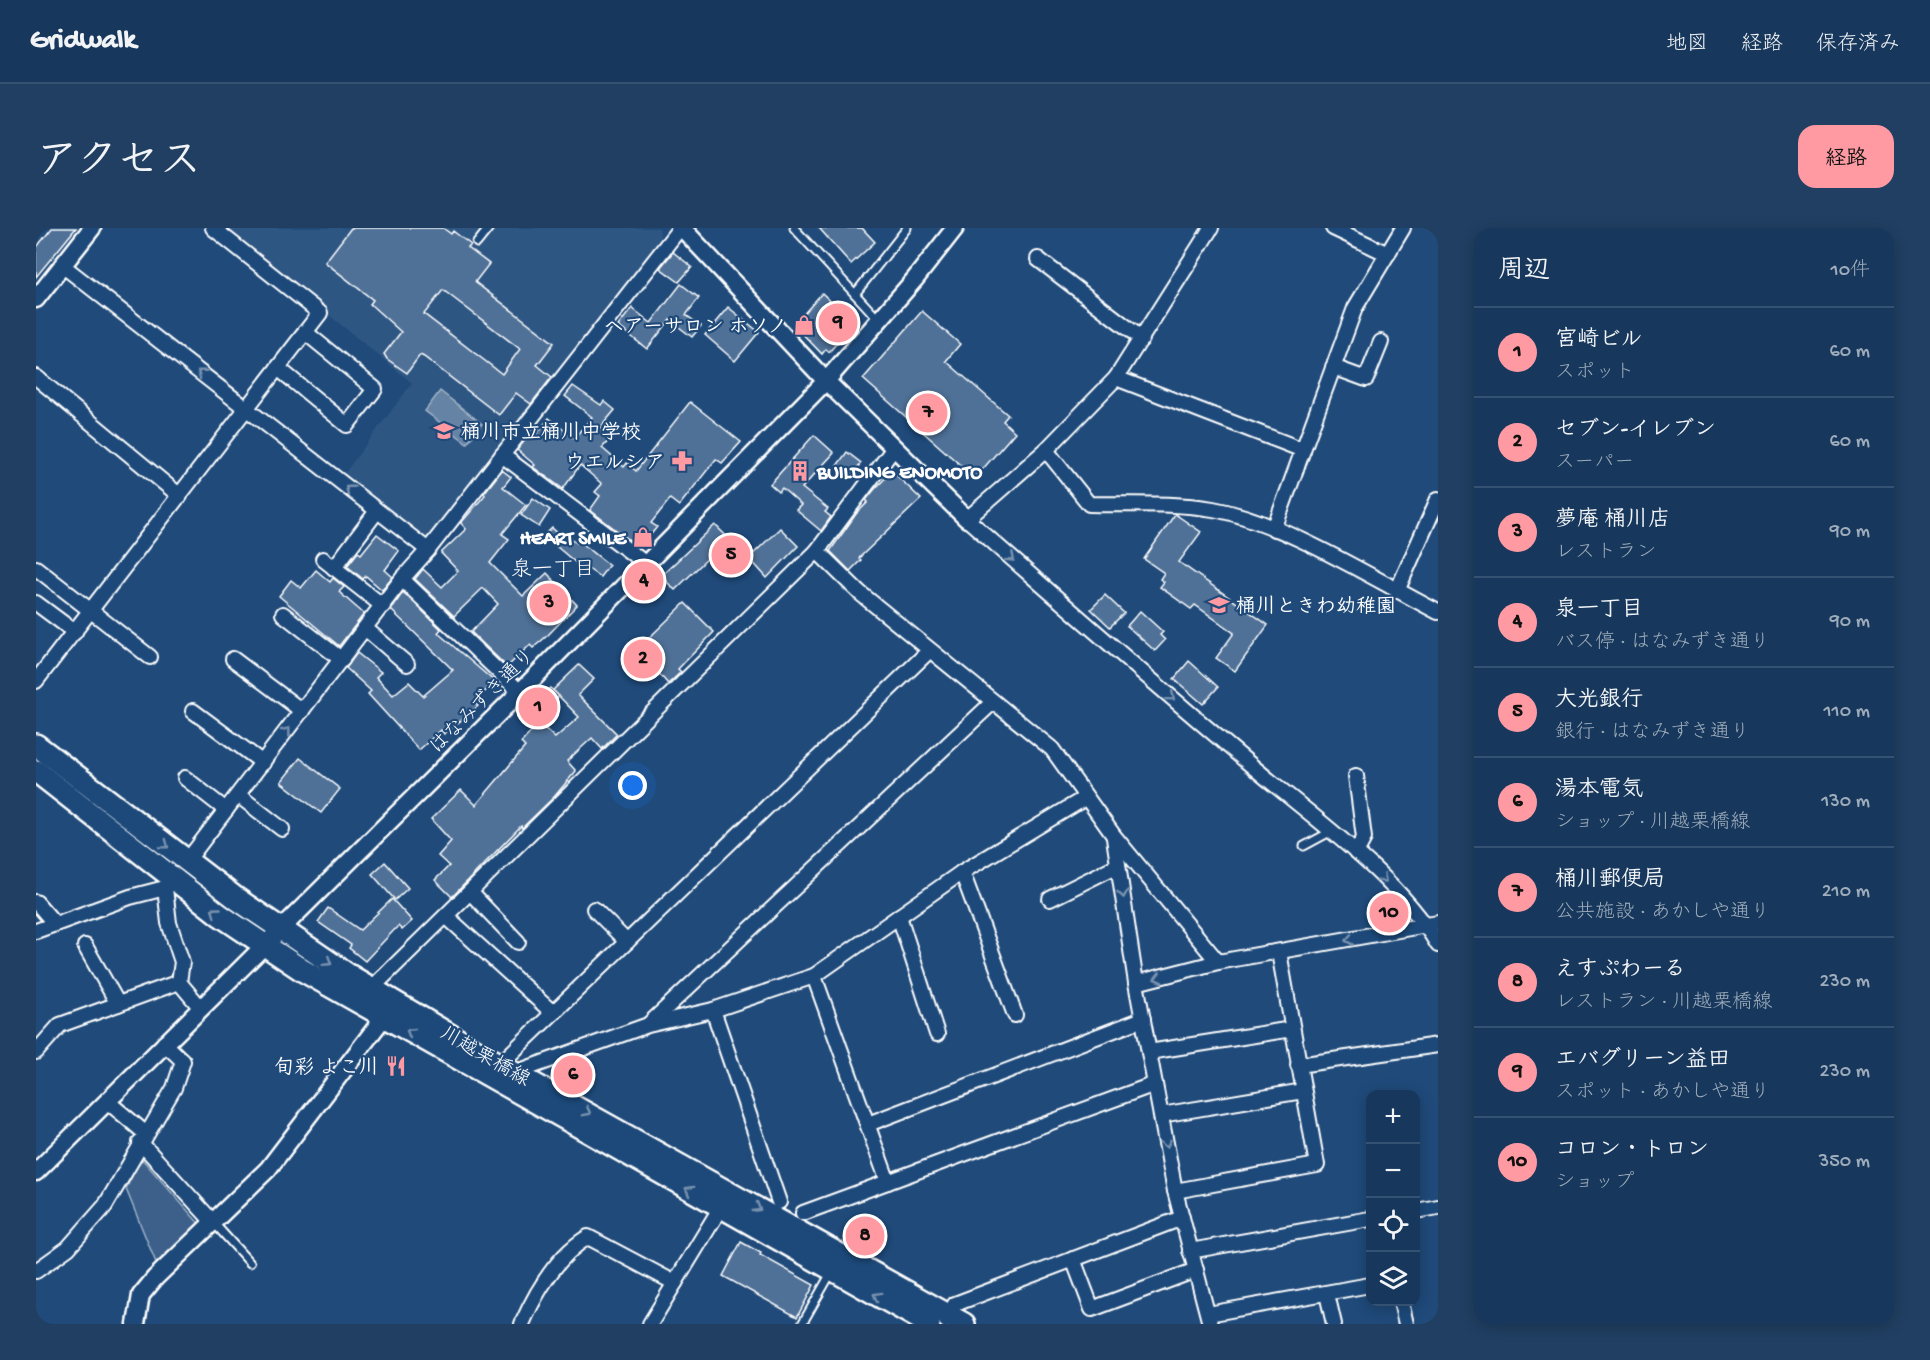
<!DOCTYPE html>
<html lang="ja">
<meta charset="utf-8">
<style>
:root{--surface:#17385c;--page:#203f62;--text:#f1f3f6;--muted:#9eacbb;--line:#365272;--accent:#ff9aa2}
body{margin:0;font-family:"Gochi Hand","Klee One",sans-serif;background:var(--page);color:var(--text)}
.controls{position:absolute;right:18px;bottom:18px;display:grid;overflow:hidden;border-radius:12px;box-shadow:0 3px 15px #0003}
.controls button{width:54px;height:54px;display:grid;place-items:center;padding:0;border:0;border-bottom:2px solid var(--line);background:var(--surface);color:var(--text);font:30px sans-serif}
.you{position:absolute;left:597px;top:558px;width:21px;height:21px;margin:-15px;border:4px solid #fff;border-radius:50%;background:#1a73e8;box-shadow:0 0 0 9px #1a73e833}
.badge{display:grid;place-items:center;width:39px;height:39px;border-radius:50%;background:var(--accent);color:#111;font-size:20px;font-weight:700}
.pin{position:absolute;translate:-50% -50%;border:3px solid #fff;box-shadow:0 2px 6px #0006}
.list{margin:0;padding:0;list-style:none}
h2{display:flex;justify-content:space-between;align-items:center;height:78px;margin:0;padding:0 24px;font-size:26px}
h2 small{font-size:20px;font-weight:400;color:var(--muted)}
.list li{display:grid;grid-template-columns:39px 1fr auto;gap:18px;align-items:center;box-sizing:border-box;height:90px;padding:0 24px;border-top:2px solid var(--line)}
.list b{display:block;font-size:22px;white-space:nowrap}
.list p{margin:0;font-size:20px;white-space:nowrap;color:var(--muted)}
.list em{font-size:20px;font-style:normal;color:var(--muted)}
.icon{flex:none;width:33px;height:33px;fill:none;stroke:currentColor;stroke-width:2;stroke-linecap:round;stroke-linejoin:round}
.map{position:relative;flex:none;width:1402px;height:1096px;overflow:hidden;border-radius:18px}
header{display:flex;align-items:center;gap:36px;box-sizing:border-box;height:84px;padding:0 30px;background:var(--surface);border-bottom:2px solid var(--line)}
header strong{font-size:28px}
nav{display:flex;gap:33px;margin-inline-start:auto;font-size:21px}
.intro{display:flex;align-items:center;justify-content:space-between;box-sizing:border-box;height:144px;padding:0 36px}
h1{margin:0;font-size:42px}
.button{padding:15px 27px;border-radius:18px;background:var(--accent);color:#111;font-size:21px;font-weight:700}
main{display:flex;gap:36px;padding:0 36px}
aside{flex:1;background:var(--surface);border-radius:18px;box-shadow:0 3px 15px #0003}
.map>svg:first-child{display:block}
</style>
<header>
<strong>Gridwalk</strong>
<nav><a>地図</a><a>経路</a><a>保存済み</a></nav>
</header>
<div class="intro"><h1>アクセス</h1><a class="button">経路</a></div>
<main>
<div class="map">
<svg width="1402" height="1096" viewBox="0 0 1402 1096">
<rect width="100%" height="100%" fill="#1f4a7a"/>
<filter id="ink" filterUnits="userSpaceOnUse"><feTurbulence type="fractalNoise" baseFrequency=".0167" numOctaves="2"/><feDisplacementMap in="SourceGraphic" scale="12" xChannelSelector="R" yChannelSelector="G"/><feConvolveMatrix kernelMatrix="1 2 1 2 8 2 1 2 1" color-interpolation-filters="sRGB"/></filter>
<g filter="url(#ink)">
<polygon fill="#2e5683" points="187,0 623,0 625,12 389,312 305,250 376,155"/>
<polygon fill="#3c618b" stroke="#9eb0c5" stroke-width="1.5" points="105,930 167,1000 127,1052 90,961"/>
<polygon fill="#6583a4" stroke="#a3b5c8" stroke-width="1.5" points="404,163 446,196 431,215 389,183"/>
<g fill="#507197" stroke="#fff" stroke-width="1.5" fill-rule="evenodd">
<polygon points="16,0 40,0 0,49 0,20"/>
<path d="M315,0H407L415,6L417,3L435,17L432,20L453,36L439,54L518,115L501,137L516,149L495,176L480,165L463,187L388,129L384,127L371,145L351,131L348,126L365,104L334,76L337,72L289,34ZM407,62L484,121L466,146L388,86Z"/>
<polygon points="783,0 826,0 839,14 815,36"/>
<polygon points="637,24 656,39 643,54 624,40"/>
<polygon points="645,56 663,70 650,87 665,98 656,109 634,92 611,121 582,98 596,80 615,95"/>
<polygon points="786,65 818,96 793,124 790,121 786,126 758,97"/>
<polygon points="692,79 723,104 699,133 669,107"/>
<polygon points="886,83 924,116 910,133 972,187 967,193 979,204 939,250 827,151"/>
<polygon points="537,158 565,177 568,173 579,182 564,200 575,210 566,220 588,239 591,235 600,243 654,174 705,214 686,235 680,231 643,278 634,271 615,295 621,299 604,320 554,282 564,268 559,264 566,256 544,237 527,261 497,239 499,237 481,222 494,206 498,209 513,190 538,210 556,189 529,168"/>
<polygon points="778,207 798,225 766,260 792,281 789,284 795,289 785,303 760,282 765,277 746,260 743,264 734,256"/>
<polygon points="811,224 825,235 814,249 800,239"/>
<polygon points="466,242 475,249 467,259 490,277 466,306 473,311 454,335 487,368 511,345 541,377 512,407 497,420 494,417 471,439 435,404 462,376 447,360 418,388 379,351 387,341 406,359 422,343 405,325 430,301 425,295 449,267 448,265"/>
<polygon points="856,243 885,271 823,330 825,332 814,343 794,323 820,286 832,274 830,272 838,262"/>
<polygon points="497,270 514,282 503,299 485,287"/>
<polygon points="1139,286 1165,304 1143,334 1232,397 1199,443 1180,430 1198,405 1159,377 1155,381 1124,359 1128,354 1124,351 1128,345 1108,331"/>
<polygon points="679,297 711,328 693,347 674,328 639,362 625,348"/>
<polygon points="516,300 524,307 526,304 541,315 543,313 573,337 564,349 548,338 546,340 508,308"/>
<polygon points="744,300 762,318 731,350 713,330"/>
<polygon points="341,306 363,323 349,342 357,349 346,362 330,348 327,351 311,338 322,324 325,326"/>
<polygon points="280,342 294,354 297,350 308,359 303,364 328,386 303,418 243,368 255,352 265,360"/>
<polygon points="367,364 405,401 402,405 459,454 438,474 442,478 433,486 408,506 405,502 383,522 332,466 335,463 310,440 321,425 345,444 340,449 357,467 373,454 387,468 417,442 355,382"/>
<polygon points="1069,367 1088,385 1074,399 1055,381"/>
<polygon points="649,375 678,404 642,441 645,444 632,456 619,441 606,454 586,436"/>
<polygon points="1104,383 1127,404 1124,407 1129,412 1119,423 1091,398"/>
<polygon points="1153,433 1182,459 1167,476 1138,451"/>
<polygon points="543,437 558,451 542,467 581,506 566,521 556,510 531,533 540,543 518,569 486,600 485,598 416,669 399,652 413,638 402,628 415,613 395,591 425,562 440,577 489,519 485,515 503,495 519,510 543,489 517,462"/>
<polygon points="514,460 523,468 498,491 490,482"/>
<polygon points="264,530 304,561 285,585 245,554"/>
<polygon points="349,634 372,660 359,672 336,646"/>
<polygon points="356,671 376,693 366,702 362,698 329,733 313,720 315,717 282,694 292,680 324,702"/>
<polygon points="705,1014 725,1025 724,1027 778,1057 761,1089 687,1048"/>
</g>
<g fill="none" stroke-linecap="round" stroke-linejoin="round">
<g stroke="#fff" stroke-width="11">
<g id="service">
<polyline points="758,0 843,92"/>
<polyline points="441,15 453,0"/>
<polyline points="819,66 871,0"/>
<polyline points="1268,618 1294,604"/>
<polyline points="177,994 214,1035"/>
<polyline points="766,1096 795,1045"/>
</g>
</g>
<g stroke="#fff" stroke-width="18">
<g id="minor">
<path d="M1175,0L1080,150L1010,222L931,291C1025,374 1120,457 1216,538C1276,589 1363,649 1402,717"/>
<polyline points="1297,0 1352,26"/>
<polyline points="1002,31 1106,111"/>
<polyline points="26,37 392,322"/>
<polyline points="1297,139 1330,151 1345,114"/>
<polyline points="242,140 311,197 339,161 269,104"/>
<polyline points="0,149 144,268"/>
<polyline points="1080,150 1267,222"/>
<path d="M1010,222L1053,276C1093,277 1136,274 1177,281C1248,294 1336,350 1402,384"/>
<polyline points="466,227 610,336"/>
<polyline points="1238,301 1319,80 1367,0"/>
<polyline points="781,323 824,365 1016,521 1078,608 1182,734"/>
<polyline points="287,331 347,378"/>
<polyline points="0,340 114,429"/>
<polyline points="298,340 341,283"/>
<polyline points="366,351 484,464"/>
<polyline points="1361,363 1402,271"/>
<polyline points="0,375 39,404"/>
<polyline points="247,386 306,432"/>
<polyline points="330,401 371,436"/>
<polyline points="197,431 266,483"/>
<polyline points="0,453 284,85 177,0"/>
<polyline points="157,483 227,535"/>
<polyline points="149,550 190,582"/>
<polyline points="202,567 246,601"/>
<polyline points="1078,610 1100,755 1139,963 1174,1096"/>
<polyline points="1320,625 1328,610 1320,548"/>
<polyline points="151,633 366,351 392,322 644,0"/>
<polyline points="926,644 979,787"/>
<polyline points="435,665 482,714"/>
<polyline points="1014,671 1082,637"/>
<polyline points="0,674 19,696"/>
<polyline points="558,681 591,714"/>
<polyline points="410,688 517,785"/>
<polyline points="863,688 901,806"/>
<polyline points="0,703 94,669 129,660 135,653"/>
<polyline points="49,718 82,776"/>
<polyline points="778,748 852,954"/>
<polyline points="143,754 164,779"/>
<polyline points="1100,755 1182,734 1402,695"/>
<polyline points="336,760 781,323 858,220"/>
<polyline points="677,782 743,974"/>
<polyline points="614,795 956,475"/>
<polyline points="0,824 24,797 143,754 146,734 133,695 129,660"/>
<polyline points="1113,824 1256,801"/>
<polyline points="464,836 893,423"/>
<polyline points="1262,837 1402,817"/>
<polyline points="478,845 612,797 677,782 778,748 926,644 1049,570"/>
<polyline points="71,873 109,905"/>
<polyline points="1125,887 1267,863"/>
<polyline points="832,896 1107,791"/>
<polyline points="104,914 177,994"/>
<polyline points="1139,963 1281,937 1243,724"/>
<polyline points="1380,983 1402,979"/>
<polyline points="767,985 1119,856"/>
<polyline points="1154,1023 1334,991"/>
<polyline points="1037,1031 1056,1081 1160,1042"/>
<polyline points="0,1043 32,1020 69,978 138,860 147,833 128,815"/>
<polyline points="1291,1066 1298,1096"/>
<polyline points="1365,1074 1370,1096"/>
<polyline points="1172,1086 1334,1057"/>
<polyline points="910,1093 919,1076 1146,990"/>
<path d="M486,1096C500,1064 522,1027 552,1009L639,1055"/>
<polyline points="614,1096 685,979"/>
</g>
</g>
<g stroke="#fff" stroke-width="21">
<g id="tertiary">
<polyline points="646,0 790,153 931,291"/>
<polyline points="0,71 56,0"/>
<polyline points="0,944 484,464 790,153 879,51 919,0"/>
<polyline points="100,1096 105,1067 119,1050 232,941 348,789"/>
</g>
</g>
<g stroke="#fff" stroke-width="26">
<g id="primary">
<polyline points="0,517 201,671 311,746 478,845 928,1096"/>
<polyline points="0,543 184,687 266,742 893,1096"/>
</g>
</g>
<use href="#service" stroke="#1f4a7a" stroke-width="7"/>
<use href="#minor" stroke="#1f4a7a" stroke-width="14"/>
<use href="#tertiary" stroke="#1f4a7a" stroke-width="16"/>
<use href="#primary" stroke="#1f4a7a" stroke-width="21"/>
</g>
<defs><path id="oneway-chevron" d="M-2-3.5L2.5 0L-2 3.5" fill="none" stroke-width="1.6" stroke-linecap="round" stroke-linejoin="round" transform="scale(1.5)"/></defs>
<g stroke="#7992af">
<use href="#oneway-chevron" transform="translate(165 145) rotate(-142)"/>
<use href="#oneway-chevron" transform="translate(313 261) rotate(-142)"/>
<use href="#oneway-chevron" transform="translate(975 330) rotate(42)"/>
<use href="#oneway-chevron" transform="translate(1135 469) rotate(40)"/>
<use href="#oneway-chevron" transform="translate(251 503) rotate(-52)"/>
<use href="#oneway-chevron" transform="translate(129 617) rotate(37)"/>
<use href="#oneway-chevron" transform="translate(1347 651) rotate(43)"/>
<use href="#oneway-chevron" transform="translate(1087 666) rotate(81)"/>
<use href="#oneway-chevron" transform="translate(179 683) rotate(-144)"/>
<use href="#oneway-chevron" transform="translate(1313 712) rotate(170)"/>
<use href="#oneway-chevron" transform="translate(292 734) rotate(32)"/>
<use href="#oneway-chevron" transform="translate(1122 750) rotate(166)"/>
<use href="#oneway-chevron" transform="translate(374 804) rotate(-150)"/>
<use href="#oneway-chevron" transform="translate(551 884) rotate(28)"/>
<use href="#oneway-chevron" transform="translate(1130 916) rotate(79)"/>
<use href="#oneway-chevron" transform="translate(653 962) rotate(-151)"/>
<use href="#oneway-chevron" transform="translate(721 980) rotate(30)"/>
<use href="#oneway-chevron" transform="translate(841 1068) rotate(-151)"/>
</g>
</g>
<defs>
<g id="shop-bare" transform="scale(1.62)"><path d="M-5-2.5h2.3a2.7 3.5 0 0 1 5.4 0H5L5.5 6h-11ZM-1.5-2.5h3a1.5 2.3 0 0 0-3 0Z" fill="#ff9aa2" stroke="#1f4a7a" stroke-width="2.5" paint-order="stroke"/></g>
<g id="school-bare" transform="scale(1.62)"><path d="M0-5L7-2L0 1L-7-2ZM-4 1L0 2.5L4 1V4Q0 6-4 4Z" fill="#ff9aa2" stroke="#1f4a7a" stroke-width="2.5" paint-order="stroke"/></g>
<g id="pharmacy-bare" transform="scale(1.62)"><path d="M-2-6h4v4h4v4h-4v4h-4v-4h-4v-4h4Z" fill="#ff9aa2" stroke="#1f4a7a" stroke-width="2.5" paint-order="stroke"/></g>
<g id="building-bare" transform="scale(1.62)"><path d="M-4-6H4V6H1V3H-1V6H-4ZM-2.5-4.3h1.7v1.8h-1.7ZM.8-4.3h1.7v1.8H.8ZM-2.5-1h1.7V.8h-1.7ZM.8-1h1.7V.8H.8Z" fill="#ff9aa2" stroke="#1f4a7a" stroke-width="2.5" paint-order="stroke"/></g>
<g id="restaurant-bare" transform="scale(1.62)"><path d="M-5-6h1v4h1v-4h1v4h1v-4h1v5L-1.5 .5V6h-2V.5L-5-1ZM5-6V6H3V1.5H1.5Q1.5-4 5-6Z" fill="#ff9aa2" stroke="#1f4a7a" stroke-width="2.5" paint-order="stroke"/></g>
</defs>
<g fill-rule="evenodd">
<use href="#shop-bare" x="768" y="97"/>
<use href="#school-bare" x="408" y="203"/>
<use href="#pharmacy-bare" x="646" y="233"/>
<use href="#building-bare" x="764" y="243"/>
<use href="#shop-bare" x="607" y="309"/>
<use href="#school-bare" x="1183" y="377"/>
<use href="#restaurant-bare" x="360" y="838"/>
</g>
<g text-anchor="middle" stroke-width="4.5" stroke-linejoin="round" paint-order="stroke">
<g font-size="20" font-weight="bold" fill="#fff" stroke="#1f4a7a" text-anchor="end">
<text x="751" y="104">ヘアーサロン ホソノ</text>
<text x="425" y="210" text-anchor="start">桶川市立桶川中学校</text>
<text x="629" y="240">ウエルシア</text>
<text x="781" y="250" text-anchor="start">BUILDING ENOMOTO</text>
<text x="590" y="316">HEART SMILE</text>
<text x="1200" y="384" text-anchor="start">桶川ときわ幼稚園</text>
<text x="343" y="845">旬彩 よこ川</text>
</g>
<g font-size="20" fill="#fff" stroke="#1f4a7a">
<text transform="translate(445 472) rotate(-45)" y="7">はなみずき通り</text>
<text transform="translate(450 827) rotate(30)" y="7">川越栗橋線</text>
</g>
<g font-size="21" fill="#fff" stroke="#1f4a7a">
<text x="517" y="347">泉一丁目</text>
</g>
</g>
</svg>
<div class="controls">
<button>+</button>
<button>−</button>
<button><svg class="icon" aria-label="locate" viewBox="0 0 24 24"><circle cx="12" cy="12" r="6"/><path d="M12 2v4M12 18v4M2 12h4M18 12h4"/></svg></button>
<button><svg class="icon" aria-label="layers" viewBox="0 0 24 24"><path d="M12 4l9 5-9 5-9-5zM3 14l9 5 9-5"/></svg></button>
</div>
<div class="you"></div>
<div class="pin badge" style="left:502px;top:479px">1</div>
<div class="pin badge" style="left:607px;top:431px">2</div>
<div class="pin badge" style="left:513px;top:375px">3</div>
<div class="pin badge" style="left:608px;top:353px">4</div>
<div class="pin badge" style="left:695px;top:327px">5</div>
<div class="pin badge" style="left:537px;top:847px">6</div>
<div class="pin badge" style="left:892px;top:185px">7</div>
<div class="pin badge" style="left:829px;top:1008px">8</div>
<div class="pin badge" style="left:802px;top:95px">9</div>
<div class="pin badge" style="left:1353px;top:685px">10</div>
</div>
<aside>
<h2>周辺<small>10件</small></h2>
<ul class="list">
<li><span class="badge">1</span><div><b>宮崎ビル</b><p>スポット</p></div><em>60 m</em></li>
<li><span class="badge">2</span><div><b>セブン-イレブン</b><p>スーパー</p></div><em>60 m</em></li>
<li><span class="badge">3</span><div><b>夢庵 桶川店</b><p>レストラン</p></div><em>90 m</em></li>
<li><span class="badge">4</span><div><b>泉一丁目</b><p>バス停 · はなみずき通り</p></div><em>90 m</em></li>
<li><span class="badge">5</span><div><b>大光銀行</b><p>銀行 · はなみずき通り</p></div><em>110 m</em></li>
<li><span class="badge">6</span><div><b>湯本電気</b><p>ショップ · 川越栗橋線</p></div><em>130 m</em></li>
<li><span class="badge">7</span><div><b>桶川郵便局</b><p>公共施設 · あかしや通り</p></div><em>210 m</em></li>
<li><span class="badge">8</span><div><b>えすぷわーる</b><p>レストラン · 川越栗橋線</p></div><em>230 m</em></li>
<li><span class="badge">9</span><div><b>エバグリーン益田</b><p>スポット · あかしや通り</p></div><em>230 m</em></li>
<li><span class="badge">10</span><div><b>コロン・トロン</b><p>ショップ</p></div><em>350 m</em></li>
</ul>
</aside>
</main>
